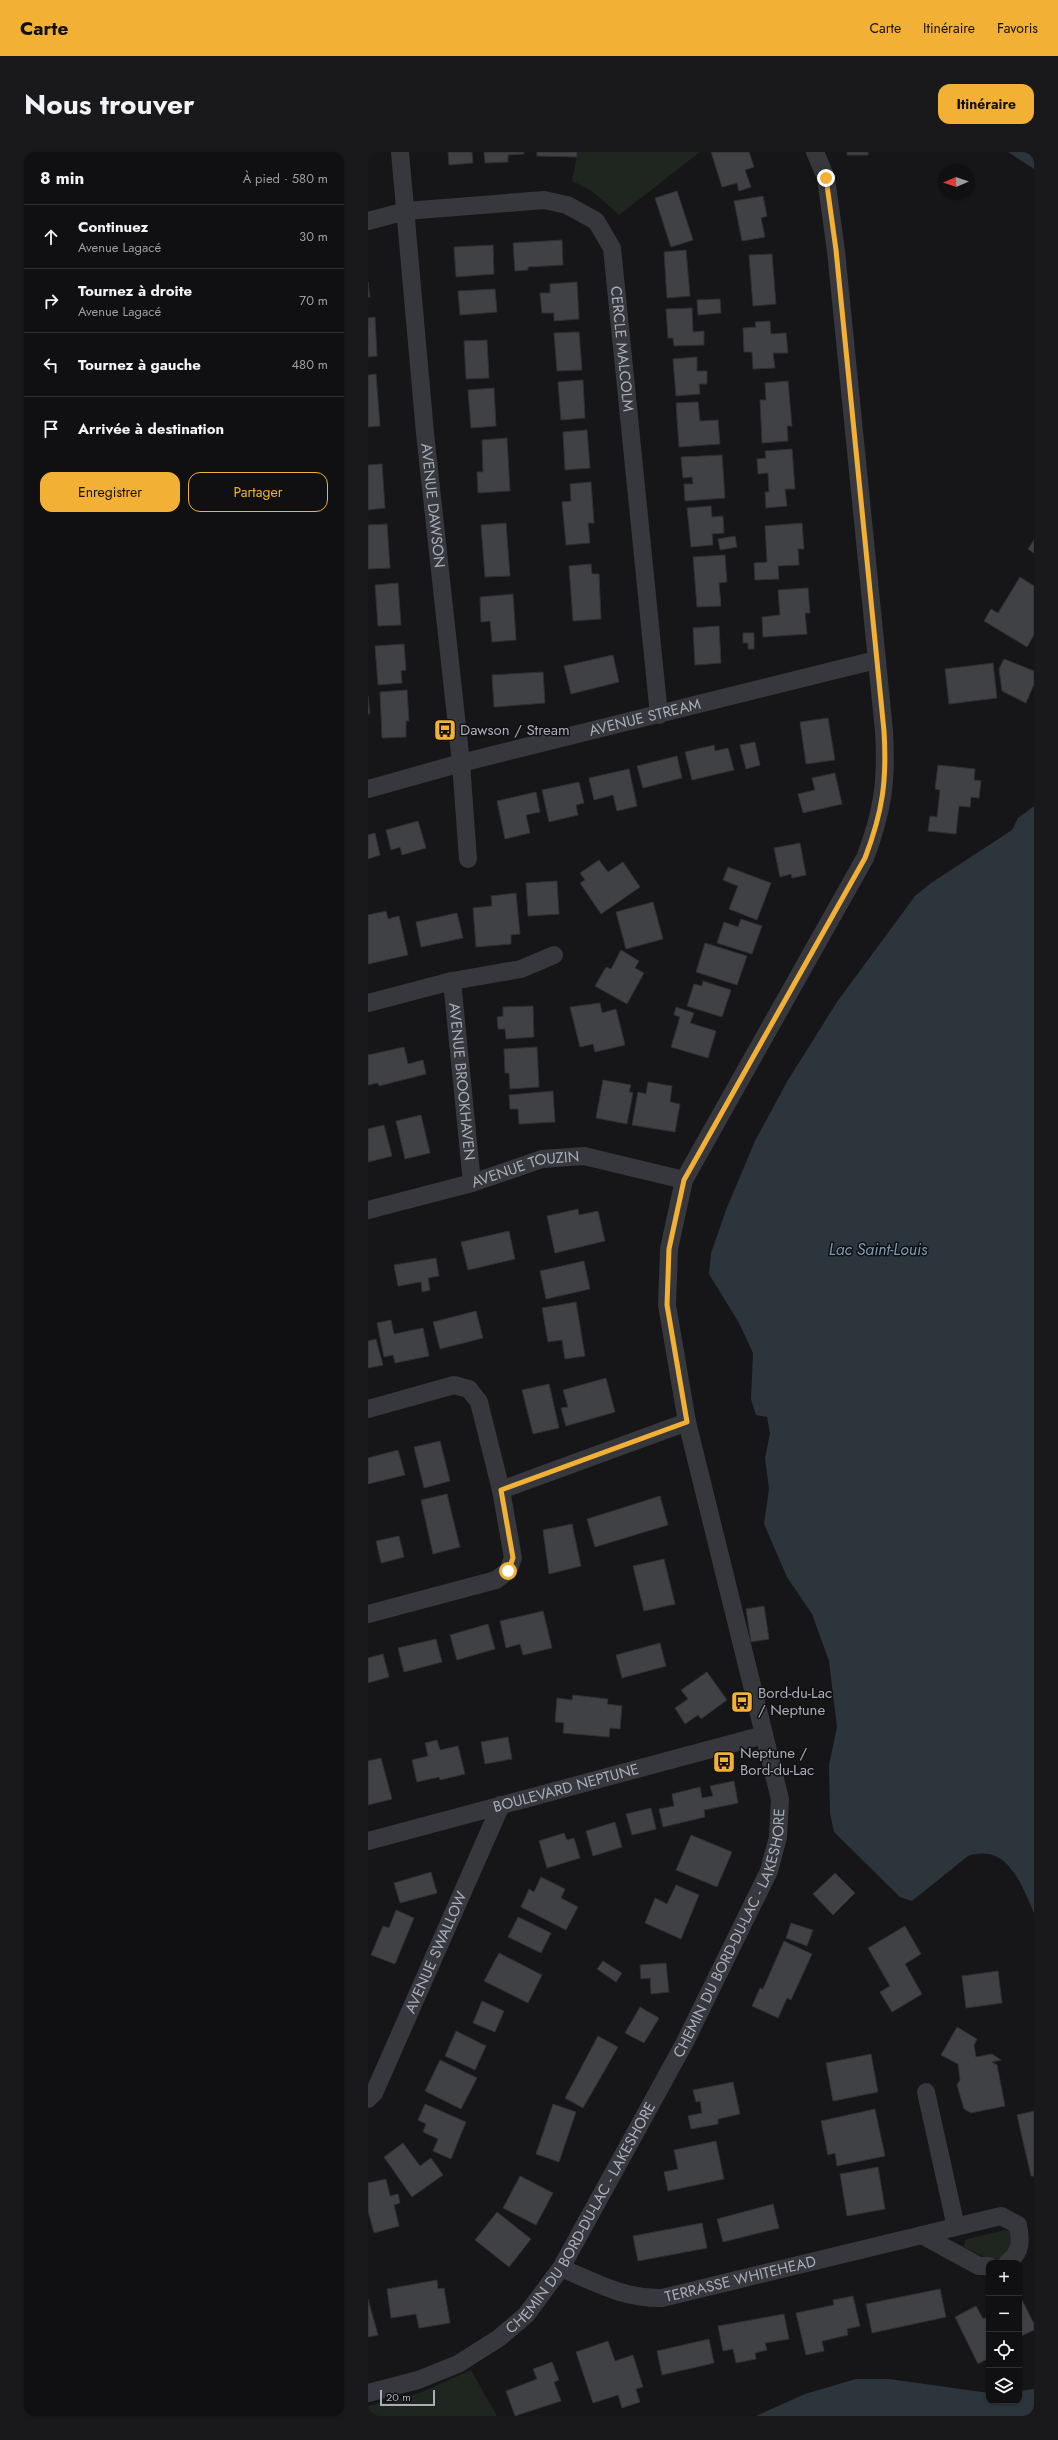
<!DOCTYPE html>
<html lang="fr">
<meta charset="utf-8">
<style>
:root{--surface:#101012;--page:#19191b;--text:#f1f3f6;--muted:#9c9d9f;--line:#303032;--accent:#f2b134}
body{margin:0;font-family:Jost,sans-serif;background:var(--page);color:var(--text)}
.controls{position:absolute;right:12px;bottom:12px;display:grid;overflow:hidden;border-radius:8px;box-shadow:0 1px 3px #0004}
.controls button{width:36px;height:36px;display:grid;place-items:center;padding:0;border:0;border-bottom:1px solid var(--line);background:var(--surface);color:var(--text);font:20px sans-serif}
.compass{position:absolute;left:570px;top:12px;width:36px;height:36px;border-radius:50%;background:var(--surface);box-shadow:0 1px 3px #0004;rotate:268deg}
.scale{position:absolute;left:12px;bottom:10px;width:55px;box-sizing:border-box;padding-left:4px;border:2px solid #a8adb8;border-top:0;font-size:11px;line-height:14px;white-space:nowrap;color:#a8adb8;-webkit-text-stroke:3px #111113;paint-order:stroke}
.stop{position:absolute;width:12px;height:12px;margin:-9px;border:3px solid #f2b134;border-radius:50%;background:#fff}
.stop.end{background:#f2b134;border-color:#fff;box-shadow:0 1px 4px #0008}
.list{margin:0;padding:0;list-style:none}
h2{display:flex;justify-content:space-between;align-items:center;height:52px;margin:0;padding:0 16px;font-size:17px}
h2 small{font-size:13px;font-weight:400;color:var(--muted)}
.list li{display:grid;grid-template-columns:26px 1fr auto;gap:12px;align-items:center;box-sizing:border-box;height:64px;padding:0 16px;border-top:1px solid var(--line)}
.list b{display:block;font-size:15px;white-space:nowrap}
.list p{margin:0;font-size:13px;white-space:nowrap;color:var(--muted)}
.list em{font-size:13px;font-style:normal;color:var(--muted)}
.actions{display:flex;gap:8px;padding:12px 16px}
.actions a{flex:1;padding:9px 0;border:1px solid var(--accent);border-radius:12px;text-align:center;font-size:14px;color:var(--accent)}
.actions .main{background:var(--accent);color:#111}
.icon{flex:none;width:22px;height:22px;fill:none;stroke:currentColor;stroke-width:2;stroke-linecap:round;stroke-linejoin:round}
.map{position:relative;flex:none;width:666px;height:2264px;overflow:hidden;border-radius:12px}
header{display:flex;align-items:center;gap:24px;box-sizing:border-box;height:56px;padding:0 20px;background:var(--accent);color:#111}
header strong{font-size:19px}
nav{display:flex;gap:22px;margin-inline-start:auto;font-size:14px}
.intro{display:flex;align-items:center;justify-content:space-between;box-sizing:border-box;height:96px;padding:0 24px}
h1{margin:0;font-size:28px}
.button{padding:10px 18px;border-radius:12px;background:var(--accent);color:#111;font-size:14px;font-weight:700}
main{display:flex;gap:24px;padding:0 24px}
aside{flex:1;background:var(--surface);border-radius:12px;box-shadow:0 1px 3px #0004}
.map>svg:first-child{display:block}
</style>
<header>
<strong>Carte</strong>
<nav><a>Carte</a><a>Itinéraire</a><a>Favoris</a></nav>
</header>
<div class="intro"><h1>Nous trouver</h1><a class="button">Itinéraire</a></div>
<main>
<aside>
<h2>8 min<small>À pied · 580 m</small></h2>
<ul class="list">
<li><svg class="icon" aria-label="ahead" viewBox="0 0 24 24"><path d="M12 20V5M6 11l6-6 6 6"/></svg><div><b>Continuez</b><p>Avenue Lagacé</p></div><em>30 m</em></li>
<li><svg class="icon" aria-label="right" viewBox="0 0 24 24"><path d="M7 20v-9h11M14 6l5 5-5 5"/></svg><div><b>Tournez à droite</b><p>Avenue Lagacé</p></div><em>70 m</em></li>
<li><svg class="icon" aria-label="left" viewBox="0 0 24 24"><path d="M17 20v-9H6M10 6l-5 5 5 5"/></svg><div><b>Tournez à gauche</b></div><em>480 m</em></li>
<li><svg class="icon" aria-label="arrive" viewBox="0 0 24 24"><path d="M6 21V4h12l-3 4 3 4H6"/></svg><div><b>Arrivée à destination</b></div></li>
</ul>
<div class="actions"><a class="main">Enregistrer</a><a>Partager</a></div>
</aside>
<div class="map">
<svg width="666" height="2264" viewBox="0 0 666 2264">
<rect width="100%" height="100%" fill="#161618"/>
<g fill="#1e261f">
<polygon points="210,0 332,0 251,63 224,39 204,29"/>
<polygon points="637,2078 643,2079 648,2087 633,2109 623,2108 596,2095 597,2089 600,2087"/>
<polygon points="103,2218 129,2264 0,2264 0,2254 52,2241"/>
</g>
<g fill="#2c353c">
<polygon points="640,0 666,0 666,17"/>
<path d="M666,654V1761C653,1732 640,1691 600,1704L544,1749L532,1745L466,1680L462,1661L461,1613L469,1575L461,1509L444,1462L419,1425L396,1372L401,1337L397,1306L402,1281L399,1265L388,1263L383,1247L385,1201L371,1171L341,1122L343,1101L358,1058L387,989L420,928L469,850L547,744L563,731L644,678L650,666Z"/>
<polygon points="488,2227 521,2227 621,2241 621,2249 651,2249 651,2239 666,2237 666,2264 388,2264 437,2242"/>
</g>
<g fill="#404145" stroke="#303034">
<polygon points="80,0 104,0 105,11 81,13"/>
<polygon points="116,0 156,0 156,2 140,3 140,10 117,11"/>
<polygon points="169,0 209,0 209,5 169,4"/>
<polygon points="343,0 381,0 386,15 377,18 383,35 371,39 369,31 354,35"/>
<rect x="479" y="0" width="21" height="3"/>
<polygon points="309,39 325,88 303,95 287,46"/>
<polygon points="395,44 399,64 393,66 397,85 374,89 366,49"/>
<polygon points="194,88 195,113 160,115 160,118 147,119 145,91"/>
<polygon points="125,93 126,122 88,125 86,95"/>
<polygon points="318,98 322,144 299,146 296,100"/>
<polygon points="404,102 408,152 385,154 381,103"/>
<polygon points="0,130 2,145 0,145"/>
<polygon points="209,130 211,167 186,169 186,161 174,161 172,141 182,141 182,132"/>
<polygon points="127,137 129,160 92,163 90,139"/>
<polygon points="352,147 353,161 330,163 329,148"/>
<polygon points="324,156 325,180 336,179 336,193 306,194 305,186 300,186 298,157"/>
<polygon points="7,165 9,204 0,205 0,166"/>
<polygon points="402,169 403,182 418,181 420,201 405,201 407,216 385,217 384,200 376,200 375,176 388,175 387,170"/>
<polygon points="211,180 214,218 189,219 186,181"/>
<polygon points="119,188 121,226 98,227 96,189"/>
<polygon points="329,205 329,219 339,219 339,232 331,232 332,242 308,244 305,207"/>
<polygon points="8,222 12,274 0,275 0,223"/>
<polygon points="215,228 217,266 193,268 190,230"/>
<polygon points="420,229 424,274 419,274 420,289 394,291 392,248 398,248 397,231"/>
<polygon points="126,236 128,274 103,276 100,238"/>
<polygon points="330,250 332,269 350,268 352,292 311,295 308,251"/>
<polygon points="219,278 222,316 197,318 195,280"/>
<polygon points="139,286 142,339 110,341 109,320 115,320 114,288"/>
<polygon points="424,297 427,337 417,337 419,354 398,356 397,340 401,340 400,321 390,322 389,307 398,306 397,299"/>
<polygon points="354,303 357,346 317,349 316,332 325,332 324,325 315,326 313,305"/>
<polygon points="14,312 17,356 0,358 0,313"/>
<polygon points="223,330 226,371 220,371 222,391 198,393 194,350 203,349 202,332"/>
<polygon points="343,354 344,365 355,364 356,381 344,382 345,393 323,395 319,356"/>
<polygon points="138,371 142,424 117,425 113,373"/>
<polygon points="434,371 436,397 430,397 431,413 410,414 411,427 387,428 386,411 399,410 397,374"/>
<polygon points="19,372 22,416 0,417 0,373"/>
<polygon points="367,384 369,395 352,398 350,387"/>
<polygon points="666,388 666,401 660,397"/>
<polygon points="357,403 359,430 351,431 353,454 329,455 325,405"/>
<polygon points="223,412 224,422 231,422 233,467 205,469 201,414"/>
<polygon points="652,425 666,434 666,483 659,495 616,469 623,457 630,461"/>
<polygon points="30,431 33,473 10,474 7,433"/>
<polygon points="440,436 442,461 437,461 439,482 395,485 394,465 412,463 410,438"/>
<polygon points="145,442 148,488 124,490 122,469 113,470 112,445"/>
<polygon points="351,474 353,511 327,513 325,476"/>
<polygon points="375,481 386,481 386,497 380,497 380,491 375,491"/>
<polygon points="36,492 38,518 33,519 34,531 10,533 7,494"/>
<polygon points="245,503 251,530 203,542 196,514"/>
<polygon points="636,507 666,519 666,532 658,551 634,539 631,517"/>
<polygon points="625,511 629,546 581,552 577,517"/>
<polygon points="175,520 177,551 126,555 124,523"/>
<polygon points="39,538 41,569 38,569 38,585 14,586 12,540"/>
<polygon points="0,544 2,562 0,562"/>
<polygon points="460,566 467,608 438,612 432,570"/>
<polygon points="387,590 392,613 378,617 372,593"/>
<polygon points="346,593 347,599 360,596 366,618 324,628 317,600"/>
<polygon points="309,604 314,626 275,636 269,614"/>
<polygon points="570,613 607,617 606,628 613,629 611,646 603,645 602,655 591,654 588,682 560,679 562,664 569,665 572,638 567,637"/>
<polygon points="261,617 269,654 249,659 245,643 226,648 221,626"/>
<polygon points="467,621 474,652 435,661 430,642 447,638 444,626"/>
<polygon points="211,630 216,651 208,653 210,663 181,670 174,638"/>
<polygon points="168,640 172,660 158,663 162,681 137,687 129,649"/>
<polygon points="50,669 58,696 34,703 32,695 23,698 18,678"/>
<polygon points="7,681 12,703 0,707 0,683"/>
<polygon points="432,691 438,723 424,726 423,722 412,725 406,696"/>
<polygon points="231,708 240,720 255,710 272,735 233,762 212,731 217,728 212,721"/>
<polygon points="360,715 403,731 389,768 361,757 370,734 355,728"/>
<polygon points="189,729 191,762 160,764 158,731"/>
<polygon points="148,741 152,782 143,783 143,792 108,795 105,756 124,754 123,744"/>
<polygon points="285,750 295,787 258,797 248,760"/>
<polygon points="18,759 20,767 31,764 40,803 0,812 0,763"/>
<polygon points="89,761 95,786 53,795 48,770"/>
<polygon points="373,767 394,774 384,802 349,791 356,770 370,775"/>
<polygon points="337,791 379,804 369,833 328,820"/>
<polygon points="253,798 271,809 267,816 276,821 259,852 227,834 238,815 243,817"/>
<polygon points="335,829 363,838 354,865 319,854 326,832 334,834"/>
<polygon points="232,851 234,861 248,857 257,893 227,900 225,892 212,895 202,855"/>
<polygon points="165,854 166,885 138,887 137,877 130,877 129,865 135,864 135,855"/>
<polygon points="308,855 326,861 322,871 348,879 340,906 303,895 312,865 306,863"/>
<polygon points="36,895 40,912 55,908 58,922 11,934 10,931 0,933 0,903"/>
<polygon points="169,895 171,935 142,937 141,921 137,921 136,897"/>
<polygon points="235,928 263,933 261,940 265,941 259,972 228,966"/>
<polygon points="280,930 304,934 302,950 312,952 307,980 264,973 270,940 278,942"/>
<polygon points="185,939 187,970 151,972 150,957 142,957 141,943"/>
<polygon points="53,963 62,1001 37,1007 28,969"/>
<polygon points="16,973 24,1004 0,1010 0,977"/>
<polygon points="210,1057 211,1063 230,1059 237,1089 187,1101 179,1064"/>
<polygon points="141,1079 147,1107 100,1118 93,1090"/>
<polygon points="68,1106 71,1124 60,1126 62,1138 54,1140 53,1130 30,1134 26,1113"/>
<polygon points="216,1109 222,1137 178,1147 172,1119"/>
<polygon points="208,1150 217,1204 197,1207 194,1188 180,1190 174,1156"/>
<polygon points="108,1159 115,1186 72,1197 65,1170"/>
<polygon points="23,1168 26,1182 55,1176 61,1204 27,1211 25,1203 16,1205 9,1171"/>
<polygon points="8,1187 15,1213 0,1216 0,1189"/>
<polygon points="238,1226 247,1260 198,1274 193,1256 200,1255 195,1238"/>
<polygon points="181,1232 191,1276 165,1282 154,1238"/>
<polygon points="72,1289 82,1329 56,1336 46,1295"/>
<polygon points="30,1298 37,1323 0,1332 0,1306"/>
<polygon points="79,1342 92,1395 65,1402 53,1348"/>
<polygon points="292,1344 300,1373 227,1395 219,1367"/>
<polygon points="204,1372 213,1414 181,1422 175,1378"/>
<polygon points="31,1384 36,1405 13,1411 8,1389"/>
<polygon points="296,1407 307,1452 276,1459 265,1414"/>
<polygon points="396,1454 401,1487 383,1490 378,1457"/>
<polygon points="175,1459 184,1496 155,1503 152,1492 138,1496 132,1469"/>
<polygon points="120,1472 127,1497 89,1508 82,1483"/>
<polygon points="68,1487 74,1510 36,1520 30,1496"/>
<polygon points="292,1491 298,1514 254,1526 248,1503"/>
<polygon points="15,1502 21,1525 0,1531 0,1506"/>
<polygon points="339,1520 359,1548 333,1567 330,1563 317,1572 307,1556 320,1547 313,1538"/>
<polygon points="205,1543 240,1547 239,1552 254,1554 252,1577 242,1576 241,1585 195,1581 196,1571 187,1570 189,1546 204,1548"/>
<polygon points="140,1585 144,1607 117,1612 113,1590"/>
<polygon points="69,1588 72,1598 90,1594 97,1622 72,1628 71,1625 49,1630 44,1608 60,1604 57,1591"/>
<polygon points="13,1606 24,1647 0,1653 0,1609"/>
<polygon points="366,1629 370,1651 336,1658 337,1665 295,1675 291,1657 306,1654 304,1642 332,1635 334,1646 345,1644 342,1634"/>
<polygon points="283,1656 288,1677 264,1683 258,1662"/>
<polygon points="247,1670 254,1695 225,1704 218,1679"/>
<polygon points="196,1681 199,1688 206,1686 212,1706 179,1716 171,1689"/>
<polygon points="323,1683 364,1700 349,1735 308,1718"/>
<polygon points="63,1720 69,1741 32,1751 26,1731"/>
<polygon points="467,1721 487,1741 465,1763 445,1742"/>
<polygon points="173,1725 197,1737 193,1746 210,1755 198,1778 153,1755 161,1737 166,1740"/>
<polygon points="308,1733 331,1743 313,1787 277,1771 287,1746 299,1752"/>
<polygon points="28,1758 46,1766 27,1812 3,1803 15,1774 21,1776"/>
<polygon points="150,1765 183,1781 173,1801 140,1785"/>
<polygon points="423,1771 445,1778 439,1794 418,1786"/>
<polygon points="537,1774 553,1802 537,1812 554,1842 524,1860 512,1840 522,1834 500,1796"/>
<polygon points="416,1789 444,1802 423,1848 419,1846 410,1866 384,1854 392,1836 395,1837"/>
<polygon points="131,1801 174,1823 160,1851 116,1829"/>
<polygon points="235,1809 254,1821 248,1830 229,1817"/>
<polygon points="298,1811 301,1840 283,1842 282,1826 273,1827 272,1813"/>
<polygon points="630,1819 634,1851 598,1856 594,1824"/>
<polygon points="114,1849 136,1859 127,1880 105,1871"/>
<polygon points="272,1855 291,1866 276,1891 257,1881"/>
<polygon points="589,1875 609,1887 606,1893 608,1905 624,1902 633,1908 624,1910 629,1913 637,1954 603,1961 596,1957 589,1933 592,1928 590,1912 573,1903"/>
<polygon points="88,1879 118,1894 107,1918 77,1904"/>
<polygon points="230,1884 250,1895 215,1956 197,1946"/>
<polygon points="503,1902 510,1940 465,1949 458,1911"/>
<polygon points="72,1908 109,1926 93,1957 57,1939"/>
<polygon points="365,1930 372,1962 350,1967 350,1972 323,1977 320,1964 334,1961 332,1949 328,1950 325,1938"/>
<polygon points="57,1952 98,1970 83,2007 65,1999 70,1987 55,1980 58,1972 50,1968"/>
<polygon points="185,1952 208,1960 191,2010 168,2002"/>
<polygon points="507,1957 517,2004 469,2014 467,2001 460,2003 453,1969"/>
<polygon points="666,1959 666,2024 663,2024 649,1963"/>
<polygon points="348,1989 356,2027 300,2039 296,2020 310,2017 306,1998"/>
<polygon points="35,1991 52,2014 63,2006 75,2023 44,2045 16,2005"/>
<polygon points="510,2015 517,2057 479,2064 472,2022"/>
<polygon points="152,2024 185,2041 168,2073 135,2056"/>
<polygon points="18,2027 22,2044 30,2042 32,2051 26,2053 31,2074 6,2081 0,2059 0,2031"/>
<polygon points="405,2052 411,2076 355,2090 349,2067"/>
<polygon points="129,2060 163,2087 141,2115 107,2088"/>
<polygon points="334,2071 339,2096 270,2109 265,2084"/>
<polygon points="69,2128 70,2137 76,2136 82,2171 51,2176 48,2162 23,2166 19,2137"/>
<polygon points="572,2137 578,2165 504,2181 498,2152"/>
<polygon points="485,2144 492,2174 479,2177 480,2183 454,2189 456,2199 438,2203 428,2161 466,2153 465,2148"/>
<polygon points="0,2147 10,2183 0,2185"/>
<polygon points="654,2148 666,2172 666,2178 651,2185 651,2149"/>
<polygon points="608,2154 615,2167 621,2164 621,2206 610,2212 587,2165"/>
<polygon points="416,2162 421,2187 397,2191 399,2198 387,2201 388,2207 368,2211 365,2197 355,2199 350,2174"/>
<polygon points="341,2187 346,2211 294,2223 289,2199"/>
<polygon points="240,2189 247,2209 265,2203 275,2235 268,2237 272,2250 254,2256 250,2243 225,2251 208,2200"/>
<polygon points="184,2210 191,2228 186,2230 193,2249 147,2264 138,2239 169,2227 165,2217"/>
</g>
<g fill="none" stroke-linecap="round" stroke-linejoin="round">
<g stroke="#37383d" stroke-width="18">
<path id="s1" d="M32,0L57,281L93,611L100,707"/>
<path id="s2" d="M0,69L38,59L176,48L199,53L228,69L244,96L291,563"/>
<path id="s3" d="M0,637L93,611L508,508"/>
<path id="s4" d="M84,829L104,1031"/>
<polyline points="0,851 84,829 153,817 186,803"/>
<path id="s5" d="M0,1058L104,1031L174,1007L216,1004L316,1028"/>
<polyline points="0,1257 86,1233 101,1237 111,1250 133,1338"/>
<polyline points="0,1462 128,1428 140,1419 145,1406 133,1338 319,1270"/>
<path id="s6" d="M0,1689L396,1583"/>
<polyline points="558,1940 588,2075"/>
<path id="s7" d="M0,1947L6,1941L133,1653"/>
<polyline points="554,2083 611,2114 621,2114"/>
<path id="s8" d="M193,2116C227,2130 256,2147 294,2146L633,2064L650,2073C653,2089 654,2100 639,2111"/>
<path id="s9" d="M0,2241L50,2228L90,2212L131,2186L158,2163L193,2116L316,1892L401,1719L410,1685L412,1647L319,1270L299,1153L301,1097L316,1028L497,706C515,659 519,628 516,579L468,99L458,26L447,0"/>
</g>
</g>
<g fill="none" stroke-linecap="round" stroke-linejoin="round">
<path stroke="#f2b134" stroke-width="5" d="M140,1419L145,1406L133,1338L319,1270L299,1153L301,1097L316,1028L497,706C515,659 519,628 516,579L468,98L458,26"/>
</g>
<defs>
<g id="bus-square" transform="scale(1.15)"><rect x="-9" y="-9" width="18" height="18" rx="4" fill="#f2b134" stroke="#111113"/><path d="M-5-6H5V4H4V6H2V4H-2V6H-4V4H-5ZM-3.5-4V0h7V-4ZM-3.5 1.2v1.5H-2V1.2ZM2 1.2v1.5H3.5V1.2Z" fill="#111"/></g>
</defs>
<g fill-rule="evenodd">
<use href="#bus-square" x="77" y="578"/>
<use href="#bus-square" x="374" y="1550"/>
<use href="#bus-square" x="356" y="1610"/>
</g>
<g text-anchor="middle" stroke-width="3" stroke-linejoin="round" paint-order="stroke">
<g font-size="15" fill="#a8adb8" stroke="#111113">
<text dy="5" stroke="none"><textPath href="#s2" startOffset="367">CERCLE MALCOLM</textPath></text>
<text dy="5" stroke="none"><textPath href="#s1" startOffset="355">AVENUE DAWSON</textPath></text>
<text dy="5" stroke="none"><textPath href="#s3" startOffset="286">AVENUE STREAM</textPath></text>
<text dy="5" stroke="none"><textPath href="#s4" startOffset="101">AVENUE BROOKHAVEN</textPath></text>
<text dy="5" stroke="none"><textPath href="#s5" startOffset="163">AVENUE TOUZIN</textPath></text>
<text dy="5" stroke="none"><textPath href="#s6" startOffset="205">BOULEVARD NEPTUNE</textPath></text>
<text dy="5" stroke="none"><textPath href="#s9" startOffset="614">CHEMIN DU BORD-DU-LAC - LAKESHORE</textPath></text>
<text dy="5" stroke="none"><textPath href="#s7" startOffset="162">AVENUE SWALLOW</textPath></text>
<text dy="5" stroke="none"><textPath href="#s9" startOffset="290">CHEMIN DU BORD-DU-LAC - LAKESHORE</textPath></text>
<text dy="5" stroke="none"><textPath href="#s8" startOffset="187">TERRASSE WHITEHEAD</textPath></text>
</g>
<g font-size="15" fill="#a8adb8" stroke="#111113" text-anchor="start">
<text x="92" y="583">Dawson / Stream</text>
<text x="390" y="1546">Bord-du-Lac<tspan x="390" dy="17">/ Neptune</tspan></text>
<text x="372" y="1606">Neptune /<tspan x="372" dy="17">Bord-du-Lac</tspan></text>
</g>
<g font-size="16" font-style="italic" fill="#7f9bb3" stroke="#111113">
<text x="510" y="1103">Lac Saint-Louis</text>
</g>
</g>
</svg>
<div class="controls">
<button>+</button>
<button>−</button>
<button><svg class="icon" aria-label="locate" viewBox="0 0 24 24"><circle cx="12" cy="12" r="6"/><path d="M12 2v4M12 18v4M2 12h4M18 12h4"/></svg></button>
<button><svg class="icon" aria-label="layers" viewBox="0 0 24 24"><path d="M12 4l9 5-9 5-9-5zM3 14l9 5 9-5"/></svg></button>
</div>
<svg class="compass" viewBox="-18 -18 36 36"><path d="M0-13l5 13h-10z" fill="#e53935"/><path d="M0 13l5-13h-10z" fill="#9c9d9f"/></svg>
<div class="scale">20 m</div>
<div class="stop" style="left:140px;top:1419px"></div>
<div class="stop end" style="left:458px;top:26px"></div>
</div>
</main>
